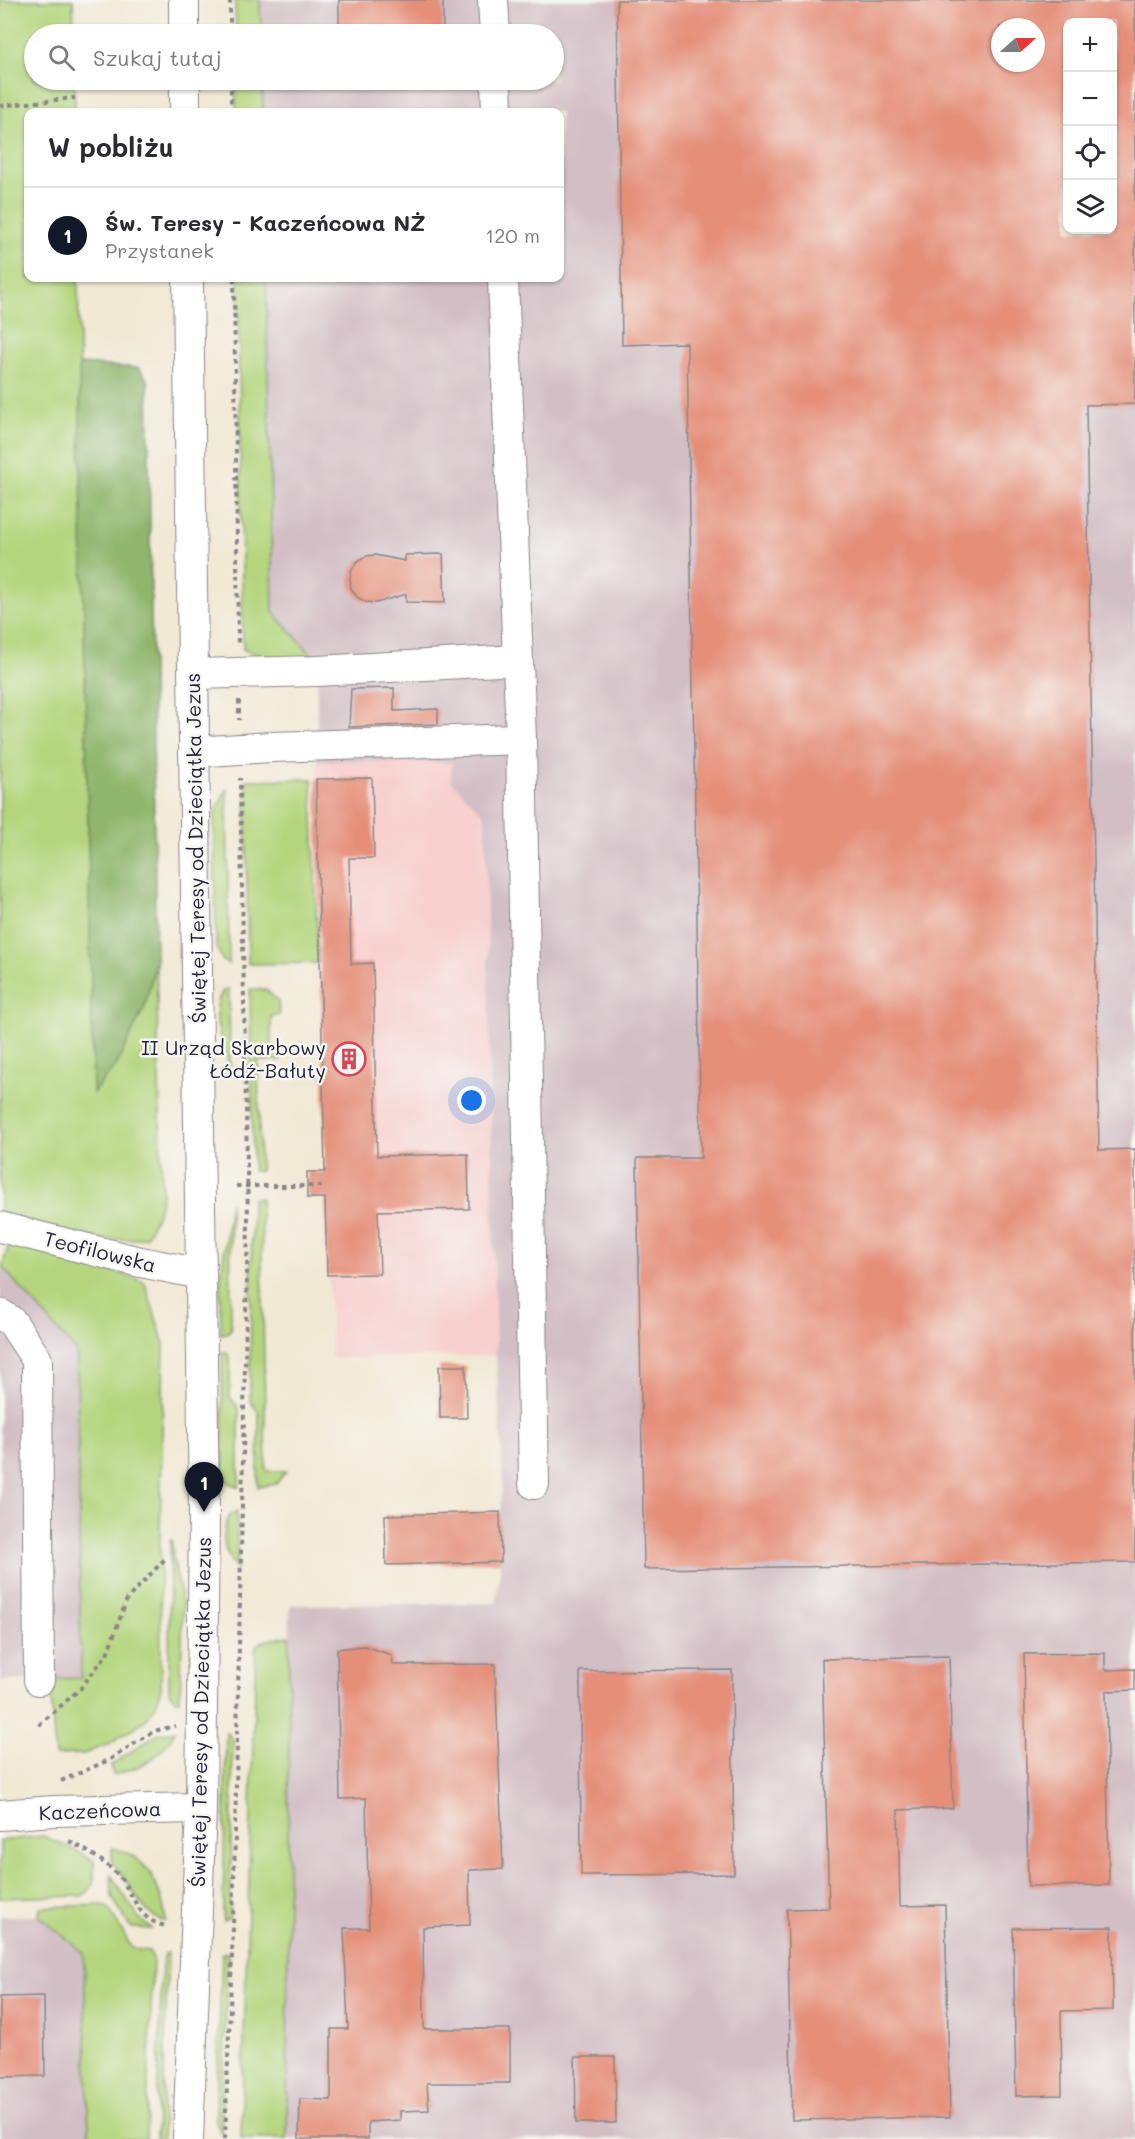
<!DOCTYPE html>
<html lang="pl">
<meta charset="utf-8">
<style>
:root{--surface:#fff;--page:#f7f7f7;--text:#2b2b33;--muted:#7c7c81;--line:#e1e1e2;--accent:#111827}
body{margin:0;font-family:Mali,sans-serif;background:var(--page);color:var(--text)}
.controls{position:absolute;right:18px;top:18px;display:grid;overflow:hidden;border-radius:12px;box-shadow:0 2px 4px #0004}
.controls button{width:54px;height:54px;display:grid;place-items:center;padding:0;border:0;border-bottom:2px solid var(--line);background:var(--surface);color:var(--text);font:30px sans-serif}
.compass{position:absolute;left:991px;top:18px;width:54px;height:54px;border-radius:50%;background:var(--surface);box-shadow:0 2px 4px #0004;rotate:69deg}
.you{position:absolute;left:472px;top:1101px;width:21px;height:21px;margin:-15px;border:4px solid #fff;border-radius:50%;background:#1a73e8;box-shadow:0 0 0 9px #1a73e833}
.badge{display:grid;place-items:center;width:39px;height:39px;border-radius:50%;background:var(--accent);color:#fff;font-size:20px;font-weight:700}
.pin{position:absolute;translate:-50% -50px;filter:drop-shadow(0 2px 3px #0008)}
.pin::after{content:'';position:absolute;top:32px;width:21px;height:18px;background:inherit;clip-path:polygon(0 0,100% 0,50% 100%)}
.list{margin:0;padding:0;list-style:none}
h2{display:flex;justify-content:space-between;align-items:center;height:78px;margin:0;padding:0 24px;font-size:26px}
h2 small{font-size:20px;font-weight:400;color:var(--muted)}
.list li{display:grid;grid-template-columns:39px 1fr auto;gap:18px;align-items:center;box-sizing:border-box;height:96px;padding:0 24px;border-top:2px solid var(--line)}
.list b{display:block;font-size:22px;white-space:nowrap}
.list p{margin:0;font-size:20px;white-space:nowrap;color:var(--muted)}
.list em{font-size:20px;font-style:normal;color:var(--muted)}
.icon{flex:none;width:33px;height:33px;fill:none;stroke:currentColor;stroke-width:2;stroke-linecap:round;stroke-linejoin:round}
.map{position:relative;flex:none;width:1135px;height:2139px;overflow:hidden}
.search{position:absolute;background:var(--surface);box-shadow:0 2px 4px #0004;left:24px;top:24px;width:540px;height:66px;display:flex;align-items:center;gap:15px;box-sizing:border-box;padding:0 21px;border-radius:33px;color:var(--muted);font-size:22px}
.panel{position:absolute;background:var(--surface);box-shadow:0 2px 4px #0004;left:24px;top:108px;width:540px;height:174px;border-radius:12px}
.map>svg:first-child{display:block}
</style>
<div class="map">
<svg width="1135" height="2139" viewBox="0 0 1135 2139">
<rect width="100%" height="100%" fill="#f6f6f2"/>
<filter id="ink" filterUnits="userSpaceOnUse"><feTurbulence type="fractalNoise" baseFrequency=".0167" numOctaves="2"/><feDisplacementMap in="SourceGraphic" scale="12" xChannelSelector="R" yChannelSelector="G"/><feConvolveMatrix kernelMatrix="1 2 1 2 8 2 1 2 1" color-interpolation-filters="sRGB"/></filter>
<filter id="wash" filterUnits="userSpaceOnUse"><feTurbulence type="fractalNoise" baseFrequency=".008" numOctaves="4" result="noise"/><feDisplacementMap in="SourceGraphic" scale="24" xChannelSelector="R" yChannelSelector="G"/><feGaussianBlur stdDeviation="1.35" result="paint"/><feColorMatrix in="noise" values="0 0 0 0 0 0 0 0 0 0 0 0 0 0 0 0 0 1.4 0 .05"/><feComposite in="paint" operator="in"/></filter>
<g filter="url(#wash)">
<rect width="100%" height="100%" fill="#f2e9d5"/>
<polygon fill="#f7d0cf" points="317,760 452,763 451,781 485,815 496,1356 331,1358"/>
<g fill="#d2bec5" fill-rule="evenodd">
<path d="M260,0H1135V2139H287L290,1605L496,1603L501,1562L500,1512L503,1478L496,1356L485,815L451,781L452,763L317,760V660L273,613L266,278H560V112H263L262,80H554V34H261ZM1068,22H1112V230H1068ZM1000,27H1036V63H1000Z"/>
<polygon points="0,1267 77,1352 81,1678 0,1681"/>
<polygon points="0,1916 39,1916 84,1953 89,2139 0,2139"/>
</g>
<g fill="#b4d57d" stroke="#6b7c5c" stroke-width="1.5">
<path d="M0,0H73L74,34H34V80H74L75,112H28V278H78L93,1092L144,1008L156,962L162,1194L158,1213L146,1237C101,1247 44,1225 0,1214Z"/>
<polygon points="235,0 260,0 261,34 236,34"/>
<polygon points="236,80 262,80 263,112 236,112"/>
<path d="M238,278H266L273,612L317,660C291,660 267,662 243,649Z"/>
<polygon points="312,779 318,963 248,964 246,780"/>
<polygon points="227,788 229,964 223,961 216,946 214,815"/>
<path d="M229,989L230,1068C223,1044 208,1014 223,991Z"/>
<polygon points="250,989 266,990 278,1001 279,1015 271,1016 271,1046 280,1046 280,1060 258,1061 260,1171 253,1171"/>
<polygon points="252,1198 261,1198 266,1471 286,1471 276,1484 258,1487 259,1413 250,1401"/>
<polygon points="230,1202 231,1329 227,1333 221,1334 220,1285"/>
<polygon points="10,1241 134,1278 145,1283 164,1344 160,1539 161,1688 156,1706 144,1721 107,1745 83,1754 55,1755 50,1679 81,1678 77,1352 2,1267"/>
<polygon points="222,1352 226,1352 230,1358 230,1397 239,1409 239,1487 228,1482 223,1472"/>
<path d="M237,1511V1569C223,1554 220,1534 230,1515Z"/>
<polygon points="170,1540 172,1540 173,1557 183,1606 180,1700 175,1700 169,1690"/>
<polygon points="289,1636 287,2139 241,2139 256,1646 264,1641"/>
<path d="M175,1731C162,1758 141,1768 113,1775L111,1765L157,1734Z"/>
<polygon points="226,1732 233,1739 230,1915 228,1919 223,1921"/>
<path d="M43,1836L75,1850L94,1861C94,1876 97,1889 81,1896L0,1898V1841Z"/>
<path d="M112,1848C149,1856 161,1887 166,1921C143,1921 130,1878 112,1863Z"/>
<polygon points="111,1875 138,1917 152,1929 133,1928 129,1925 112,1897"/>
<polygon points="103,1905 108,1907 130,1945 135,1949 149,1951 153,1958 146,2139 89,2139 84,1953 39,1916 40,1907"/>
<polygon points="165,1953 168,1953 162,2139 156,2139 162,1965"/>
<polygon points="222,1953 228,1953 221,2134 216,2122 216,2108"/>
</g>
<polygon fill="#8fb66c" stroke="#586c54" stroke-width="1.5" points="79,364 139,368 148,380 156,962 144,1008 117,1064 93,1093"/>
<g id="blocks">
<g fill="#e58f79" fill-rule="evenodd">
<rect x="339" y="0" width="104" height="34"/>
<path d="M617,0H1135V404L1086,405L1099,1150L1135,1149V1562L644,1569L637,1158H701L687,343L622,345ZM1068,22H1113V230H1068ZM1000,27H1036V63H1000Z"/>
<polygon points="443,554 445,603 406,602 406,594 376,603 366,602 357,597 351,588 350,578 352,569 358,561 366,556 375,555 405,561 405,555"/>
<polygon points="394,688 394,711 438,709 438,724 349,727 351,689"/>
<polygon points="372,778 374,858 349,858 351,964 373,963 377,1156 468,1154 469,1209 378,1211 380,1274 327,1275 325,1198 307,1198 307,1172 325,1172 316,779"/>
<polygon points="439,1366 466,1366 467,1418 440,1418"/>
<polygon points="500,1512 501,1562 386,1565 385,1515"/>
<polygon points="364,1646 392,1655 393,1665 495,1664 503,1869 469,1870 470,1925 423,1927 424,2029 510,2029 510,2083 427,2083 429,2110 400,2111 400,2120 368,2122 368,2139 299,2139 300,2099 331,2100 331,2029 348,2029 344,1928 369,1928 366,1798 340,1799 337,1649"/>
<polygon points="1105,1653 1105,1670 1135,1669 1135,1690 1106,1691 1109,1885 1028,1886 1024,1654"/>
<polygon points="949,1656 953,1808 898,1810 900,1906 945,1905 950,2117 792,2120 787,1909 829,1908 822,1659"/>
<polygon points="732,1670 734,1874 581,1875 580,1671"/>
<polygon points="1112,1927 1113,2010 1061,2011 1062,2095 1016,2096 1013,1928"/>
<polygon points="44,1996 45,2076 0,2077 0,1997"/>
<polygon points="575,2057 615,2057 616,2123 576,2123"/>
</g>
</g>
</g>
<g filter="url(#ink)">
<use href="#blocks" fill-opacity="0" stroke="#8a8688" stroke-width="1.5"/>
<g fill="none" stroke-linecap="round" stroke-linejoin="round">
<g stroke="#8a8688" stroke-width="32">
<g id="minor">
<polyline points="184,0 184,34"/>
<polyline points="493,0 495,34"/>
<polyline points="185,80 185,112"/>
<polyline points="496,80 497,112"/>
<polyline points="188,278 204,1512 201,1808 188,2139"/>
<polyline points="503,278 521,739 534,1484"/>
<polyline points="193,674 317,671 518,660"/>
<polyline points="194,752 271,747 521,739"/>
<polyline points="0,1227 136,1261 201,1274"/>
<polyline points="0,1314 12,1322 37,1360 39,1680"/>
<polyline points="0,1815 53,1811 201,1808"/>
</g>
</g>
<g stroke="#8a8688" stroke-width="4" stroke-dasharray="4.5 4.5" stroke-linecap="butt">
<polyline points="230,0 230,34"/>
<polyline points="231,80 231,112"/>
<polyline points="0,106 75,98"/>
<polyline points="234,278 238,645"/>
<polyline points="239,700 239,720"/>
<polyline points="236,1186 325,1186"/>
<polyline points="39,1725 80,1689 107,1654 127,1599 165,1559"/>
<polyline points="61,1781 109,1760 154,1731 175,1726"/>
<path d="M69,1841C85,1849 100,1859 113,1870C135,1890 134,1921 167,1926"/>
<polyline points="225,2139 233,1928 248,1221 240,778"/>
</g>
<use href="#minor" stroke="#fff" stroke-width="30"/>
</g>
</g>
<defs>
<g id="building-ring" transform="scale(1.725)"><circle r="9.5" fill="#f6f6f2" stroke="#d1495b" stroke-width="1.5"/><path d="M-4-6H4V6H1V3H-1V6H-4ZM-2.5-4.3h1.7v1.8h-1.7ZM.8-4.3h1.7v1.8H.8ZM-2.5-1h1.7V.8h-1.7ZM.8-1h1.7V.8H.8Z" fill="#d1495b"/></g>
</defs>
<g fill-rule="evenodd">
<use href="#building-ring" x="349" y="1059"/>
</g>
<g text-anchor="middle" stroke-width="5" stroke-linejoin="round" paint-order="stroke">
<g font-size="20" fill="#22223b" stroke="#f6f6f2">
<text transform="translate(196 848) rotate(-91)" y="7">Świętej Teresy od Dzieciątka Jezus</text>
<text transform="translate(100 1252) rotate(14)" y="7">Teofilowska</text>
<text transform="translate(201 1712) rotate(-89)" y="7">Świętej Teresy od Dzieciątka Jezus</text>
<text transform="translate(100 1811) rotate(-2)" y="7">Kaczeńcowa</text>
</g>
<g font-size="20" fill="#22223b" stroke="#f6f6f2" text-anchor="end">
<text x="326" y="1055">II Urząd Skarbowy<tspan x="326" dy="23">Łódź-Bałuty</tspan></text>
</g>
</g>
</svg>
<div class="controls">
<button>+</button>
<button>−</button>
<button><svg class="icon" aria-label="locate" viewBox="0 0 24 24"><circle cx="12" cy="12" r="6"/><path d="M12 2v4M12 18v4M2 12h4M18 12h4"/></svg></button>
<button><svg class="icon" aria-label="layers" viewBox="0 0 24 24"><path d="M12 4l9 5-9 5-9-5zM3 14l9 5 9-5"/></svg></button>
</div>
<svg class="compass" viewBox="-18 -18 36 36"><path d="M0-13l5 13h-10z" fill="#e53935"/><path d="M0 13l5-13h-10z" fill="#7c7c81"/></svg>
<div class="you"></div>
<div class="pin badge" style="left:204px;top:1512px">1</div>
<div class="search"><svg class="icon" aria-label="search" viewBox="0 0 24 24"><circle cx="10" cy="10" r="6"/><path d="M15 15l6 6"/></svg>Szukaj tutaj</div>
<section class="panel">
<h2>W pobliżu<small></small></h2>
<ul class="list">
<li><span class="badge">1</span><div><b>Św. Teresy - Kaczeńcowa NŻ</b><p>Przystanek</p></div><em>120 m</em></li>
</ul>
</section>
</div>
